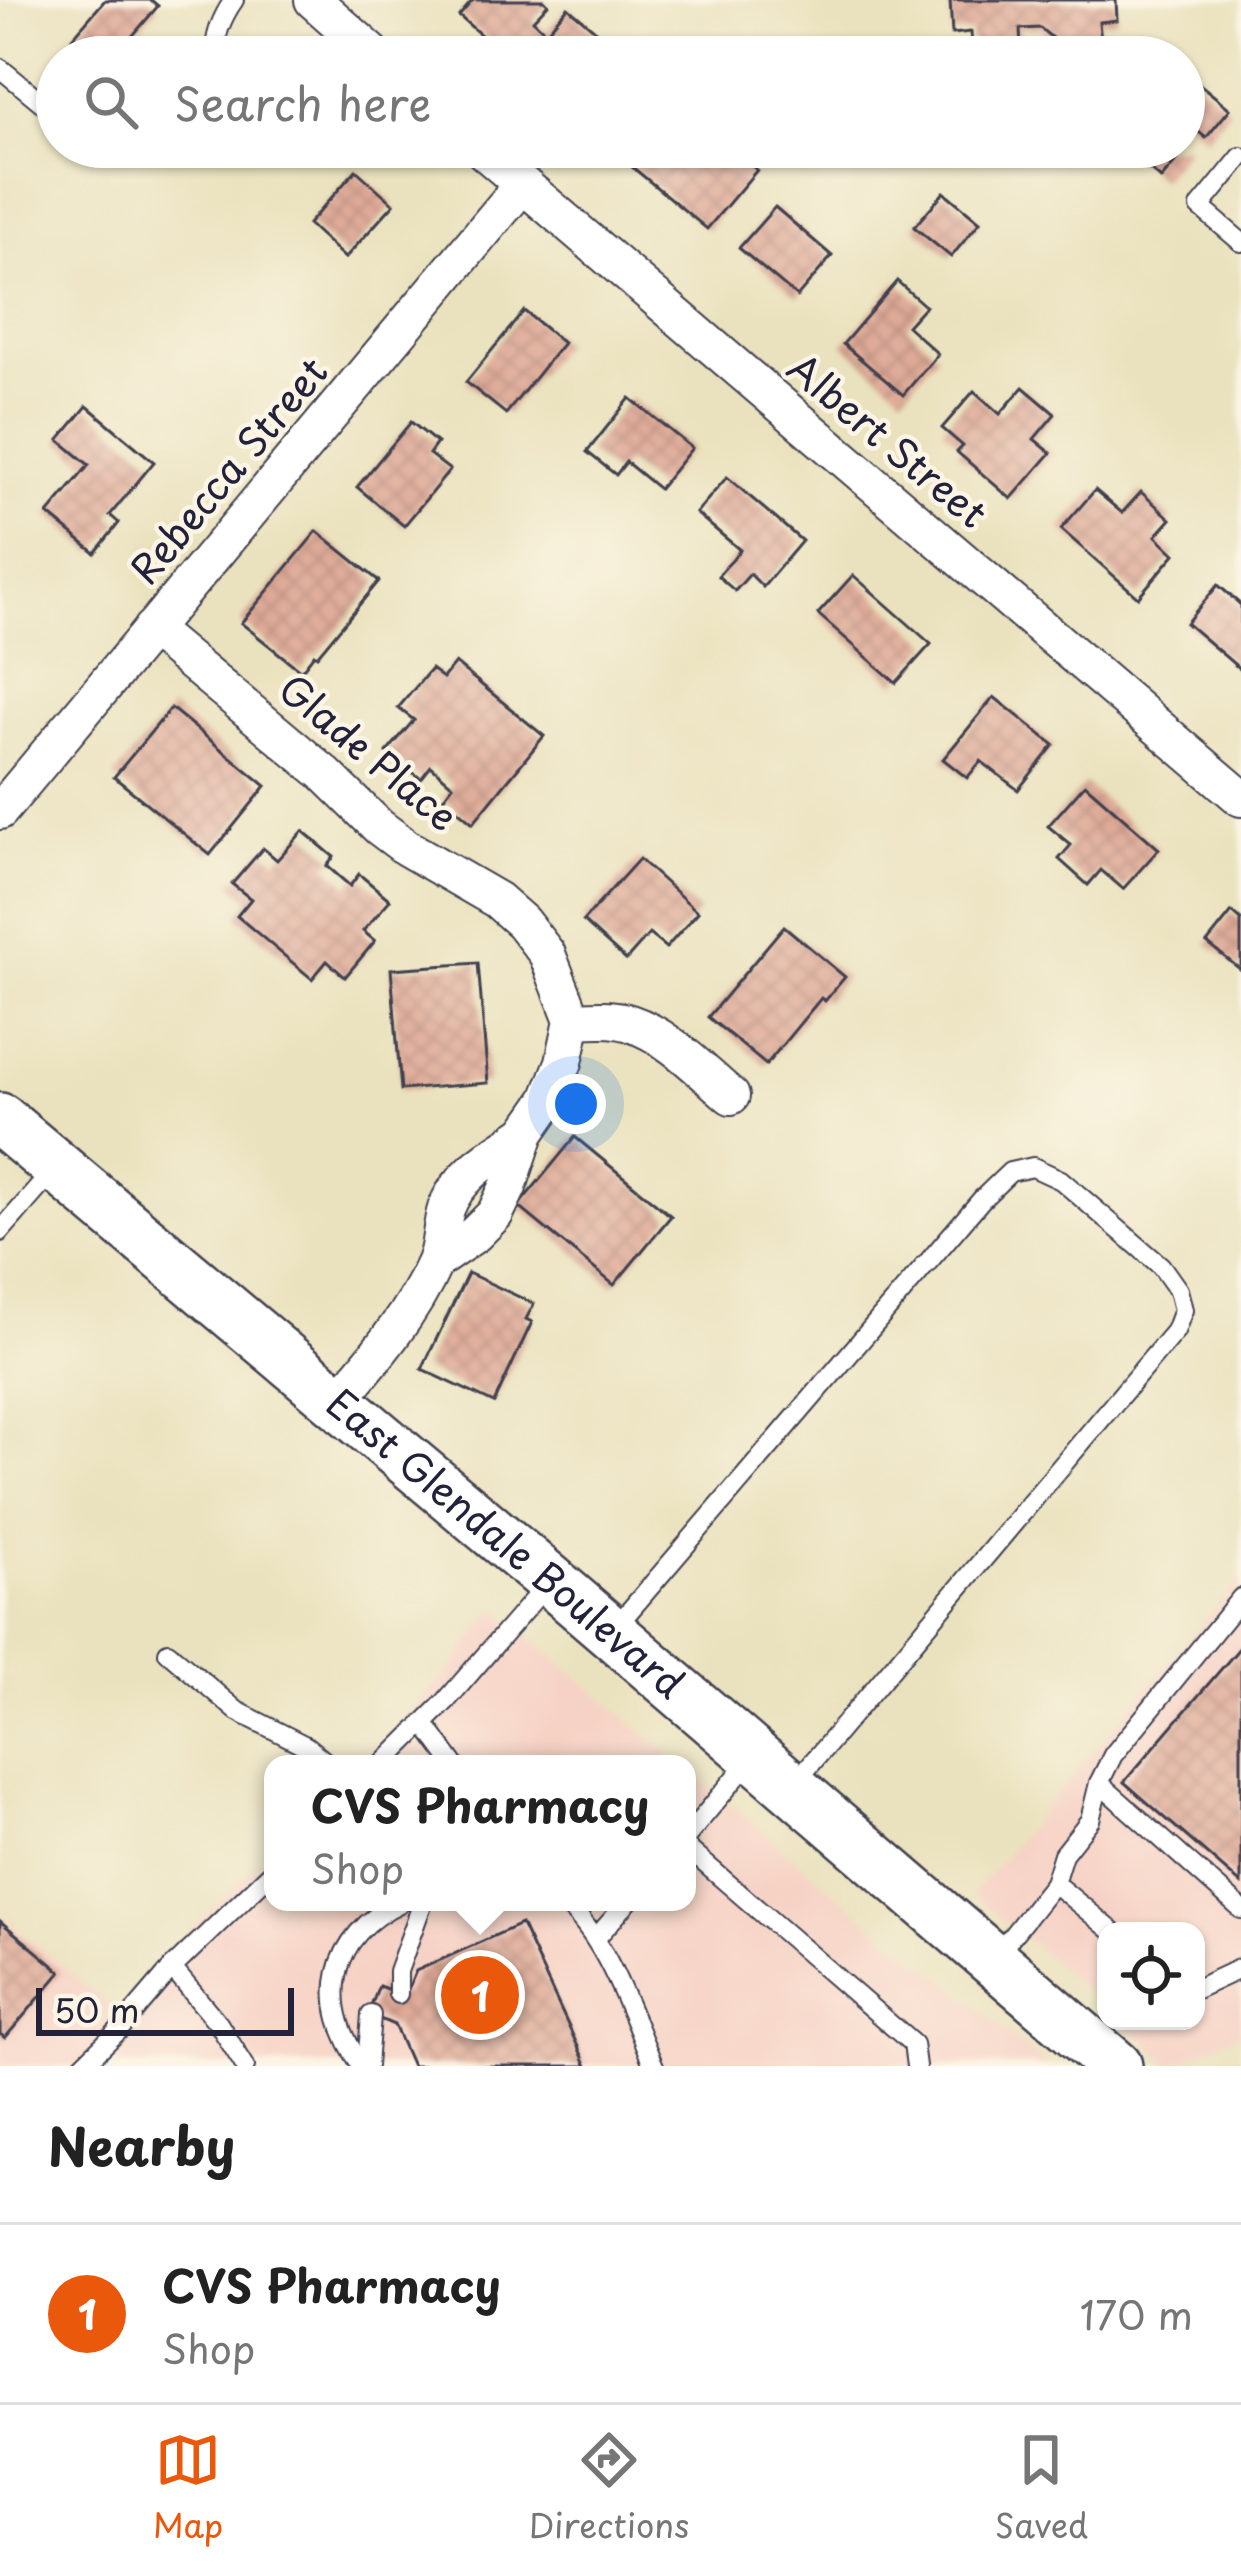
<!DOCTYPE html>
<style>
:root{--surface:#fff;--page:#f2f2f2;--text:#222;--muted:#767676;--line:#e0e0e0;--accent:#ea580c}
body{margin:0;font-family:"Playpen Sans",sans-serif;background:var(--page);color:var(--text)}
.controls{position:absolute;right:36px;bottom:36px;display:grid;overflow:hidden;border-radius:24px;box-shadow:0 3px 9px #0004}
.controls button{width:108px;height:108px;display:grid;place-items:center;padding:0;border:0;border-bottom:3px solid var(--line);background:var(--surface);color:var(--text);font:60px sans-serif}
.scale{position:absolute;left:36px;bottom:30px;width:258px;box-sizing:border-box;padding-left:12px;border:6px solid #22223b;border-top:0;font-size:33px;line-height:42px;white-space:nowrap;color:#22223b;-webkit-text-stroke:9px #fcf5e5;paint-order:stroke}
.you{position:absolute;left:576px;top:1104px;width:42px;height:42px;margin:-30px;border:9px solid #fff;border-radius:50%;background:#1a73e8;box-shadow:0 0 0 18px #1a73e833}
.badge{display:grid;place-items:center;width:78px;height:78px;border-radius:50%;background:var(--accent);color:#fff;font-size:39px;font-weight:700}
.pin{position:absolute;translate:-50% -50%;border:6px solid #fff;box-shadow:0 3px 12px #0006}
.popup{position:absolute;left:264px;top:1755px;width:432px;height:156px;box-sizing:border-box;display:grid;place-content:center;border-radius:24px;background:var(--surface);filter:drop-shadow(0 3px 9px #0005);font-size:39px;white-space:nowrap;color:var(--muted)}
.popup b{font-size:45px;color:var(--text)}
.popup::after{content:'';position:absolute;left:50%;top:100%;margin-left:-24px;border:24px solid transparent;border-top-color:var(--surface)}
.list{margin:0;padding:0;list-style:none}
h2{display:flex;justify-content:space-between;align-items:center;height:156px;margin:0;padding:0 48px;font-size:51px}
h2 small{font-size:39px;font-weight:400;color:var(--muted)}
.list li{display:grid;grid-template-columns:78px 1fr auto;gap:36px;align-items:center;box-sizing:border-box;height:180px;padding:0 48px;border-top:3px solid var(--line)}
.list b{display:block;font-size:45px;white-space:nowrap}
.list p{margin:0;font-size:39px;white-space:nowrap;color:var(--muted)}
.list em{font-size:39px;font-style:normal;color:var(--muted)}
.icon{flex:none;width:66px;height:66px;fill:none;stroke:currentColor;stroke-width:2;stroke-linecap:round;stroke-linejoin:round}
.map{position:relative;flex:none;width:1241px;height:2066px;overflow:hidden}
.search{position:absolute;background:var(--surface);box-shadow:0 3px 9px #0004;left:36px;right:36px;top:36px;height:132px;display:flex;align-items:center;gap:30px;box-sizing:border-box;padding:0 42px;border-radius:66px;color:var(--muted);font-size:45px}
.sheet{height:336px;background:var(--surface)}
nav{display:flex;justify-content:space-around;align-items:center;box-sizing:border-box;height:168px;border-top:3px solid var(--line);background:var(--surface);font-size:33px;color:var(--muted)}
nav a{display:grid;justify-items:center;gap:6px}
nav .on{color:var(--accent)}
.map>svg:first-child{display:block}
</style>
<div class="map">
<svg width="1241" height="2066" viewBox="0 0 1241 2066">
<defs>
<pattern id="building-cross-hatch" width="8" height="8" patternUnits="userSpaceOnUse" patternTransform="scale(3)"><rect width="8" height="8" fill="#dfaa97"/><path d="M0 0l8 8M0 8l8-8" fill="none" stroke="#bf9283"/></pattern>
</defs>
<rect width="100%" height="100%" fill="#fcf5e5"/>
<filter id="ink" filterUnits="userSpaceOnUse"><feTurbulence type="fractalNoise" baseFrequency=".00833" numOctaves="2"/><feDisplacementMap in="SourceGraphic" scale="24" xChannelSelector="R" yChannelSelector="G"/><feConvolveMatrix kernelMatrix="1 2 1 2 8 2 1 2 1" color-interpolation-filters="sRGB"/></filter>
<filter id="wash" filterUnits="userSpaceOnUse"><feTurbulence type="fractalNoise" baseFrequency=".004" numOctaves="4" result="noise"/><feDisplacementMap in="SourceGraphic" scale="48" xChannelSelector="R" yChannelSelector="G"/><feGaussianBlur stdDeviation="2.7" result="paint"/><feColorMatrix in="noise" values="0 0 0 0 0 0 0 0 0 0 0 0 0 0 0 0 0 1.4 0 .05"/><feComposite in="paint" operator="in"/></filter>
<g filter="url(#wash)">
<rect width="100%" height="100%" fill="#eae2be"/>
<g fill="#f6d1c5">
<polygon points="1241,1578 1241,2032 1172,2065 1121,2021 1196,2021 1196,1931 1106,1931 1106,2008 972,1894"/>
<polygon points="495,1608 682,1764 358,1764 451,1670"/>
<polygon points="687,1768 888,1937 956,1988 1047,2066 0,2066 0,1914 116,2011 151,1969 273,1848 273,1902 687,1902"/>
</g>
<g id="blocks">
<g fill="url(#building-cross-hatch)">
<polygon points="105,0 151,0 158,6 129,40 150,57 94,57 72,38"/>
<polygon points="473,0 544,0 548,4 533,20 546,32 568,7 596,31 573,57 533,57 525,50 519,57 506,57 459,16"/>
<polygon points="950,0 1116,0 1117,20 1099,22 1101,42 1059,44 1040,28 1020,29 1021,49 972,52 971,32 952,34"/>
<polygon points="1186,73 1230,109 1206,138 1184,120 1184,76"/>
<polygon points="618,147 694,147 706,157 714,147 729,147 757,170 707,229 614,152"/>
<polygon points="1124,147 1188,147 1161,179"/>
<polygon points="356,170 394,204 345,258 308,224"/>
<polygon points="944,192 980,222 951,257 914,227"/>
<polygon points="775,207 832,256 797,297 739,248"/>
<polygon points="897,281 925,306 907,326 938,354 903,395 843,344"/>
<polygon points="524,311 563,343 506,414 466,382"/>
<polygon points="1023,387 1055,414 1034,439 1051,453 1011,499 957,452 963,446 942,428 974,391 1000,414"/>
<polygon points="630,398 692,448 659,489 626,462 616,475 587,452"/>
<polygon points="87,406 154,462 110,515 119,523 95,553 48,514 89,465 59,440"/>
<polygon points="411,422 437,443 429,454 450,470 404,526 357,487"/>
<polygon points="727,477 802,541 763,587 750,574 735,591 718,576 740,550 696,513"/>
<polygon points="1095,490 1122,513 1141,492 1171,519 1156,536 1175,554 1138,597 1061,529"/>
<polygon points="317,531 379,581 317,656 314,654 301,671 241,623"/>
<polygon points="853,575 931,644 896,683 818,614"/>
<polygon points="1218,585 1241,605 1241,670 1186,623"/>
<polygon points="455,663 544,736 473,823 443,798 453,785 431,766 421,779 387,752 414,720 398,708 431,669 443,678"/>
<polygon points="994,697 1054,745 1018,790 981,761 967,778 943,759"/>
<polygon points="171,708 266,786 210,855 114,777"/>
<polygon points="1085,784 1159,849 1123,889 1101,870 1088,885 1059,859 1071,845 1048,826"/>
<polygon points="303,831 334,857 327,866 350,886 359,874 390,900 363,931 375,941 345,977 327,961 312,979 237,916 251,899 232,884 263,848 277,860"/>
<polygon points="639,859 698,912 666,948 649,934 626,960 583,921"/>
<polygon points="1232,912 1241,920 1241,970 1207,943"/>
<polygon points="784,926 845,977 825,1001 821,998 766,1065 708,1017"/>
<polygon points="478,963 488,1083 401,1090 391,969"/>
<polygon points="575,1137 671,1216 614,1285 518,1206"/>
<polygon points="468,1273 534,1304 526,1319 532,1322 494,1403 422,1369"/>
<polygon points="1241,1646 1241,1884 1124,1782"/>
<polygon points="0,1921 61,1972 5,2038 0,2034"/>
<polygon points="521,1924 587,2066 412,2066 394,2025 368,2014 379,1986 405,1996 416,1971"/>
</g>
</g>
</g>
<g filter="url(#ink)">
<use href="#blocks" fill-opacity="0" stroke="#403f4f" stroke-width="3"/>
<g fill="none" stroke-linecap="round" stroke-linejoin="round">
<g stroke="#403f4f" stroke-width="22">
<g id="lane">
<path d="M215,57C214,36 222,17 234,0"/>
<polyline points="0,68 57,115"/>
<path d="M96,147C113,159 139,152 158,147"/>
<polyline points="1241,157 1200,207 1241,242"/>
<polyline points="0,1232 54,1170"/>
<polyline points="614,1629 982,1199 1010,1172 1033,1167 1061,1180 1161,1266 1178,1290 1183,1310 1175,1331 795,1783"/>
<polyline points="168,1652 237,1711 306,1746 328,1764"/>
<polyline points="424,1723 454,1764"/>
<polyline points="383,1764 446,1701 547,1584"/>
<polyline points="1099,1783 1241,1909"/>
<polyline points="687,1836 753,1757"/>
<polyline points="687,1848 913,2044 916,2066"/>
<polyline points="1054,1883 1112,1931"/>
<path d="M563,1902C608,1939 630,2013 654,2066"/>
<polyline points="596,1938 628,1902"/>
<polyline points="996,1956 1054,1883 1063,1854 1090,1820 1099,1783 1113,1755 1241,1598"/>
<polyline points="172,1968 218,2023 245,2066"/>
<polyline points="1196,1989 1241,1968"/>
<polyline points="398,1994 398,1971 423,1902"/>
<polyline points="82,2066 118,2031 172,1968 273,1871"/>
<path d="M362,2066C317,2003 329,1936 401,1902"/>
<polyline points="367,2066 371,2015"/>
</g>
</g>
<g stroke="#403f4f" stroke-width="40">
<g id="street">
<polyline points="313,0 377,57"/>
<polyline points="479,147 1241,798"/>
<polyline points="151,629 325,774 379,827 407,848 497,900 522,922 547,954 573,1020 564,1062 549,1100 526,1133 508,1187 495,1214 475,1234 436,1261"/>
<polyline points="0,811 522,185"/>
<path d="M573,1020C591,1019 612,1017 630,1023C669,1036 700,1070 731,1096"/>
<path d="M337,1402C373,1360 411,1316 434,1264C442,1248 440,1227 446,1209C459,1173 496,1154 526,1133"/>
</g>
</g>
<g stroke="#403f4f" stroke-width="56">
<g id="secondary">
<path id="s1" d="M0,1119L550,1580L1116,2066"/>
</g>
</g>
<use href="#lane" stroke="#fff" stroke-width="18"/>
<use href="#street" stroke="#fff" stroke-width="36"/>
<use href="#secondary" stroke="#fff" stroke-width="51"/>
</g>
</g>
<g text-anchor="middle" stroke-width="9" stroke-linejoin="round" paint-order="stroke">
<g font-size="39" fill="#22223b" stroke="#fcf5e5">
<text transform="translate(887 441) rotate(40)" y="14">Albert Street</text>
<text transform="translate(229 471) rotate(-50)" y="14">Rebecca Street</text>
<text transform="translate(368 753) rotate(40)" y="14">Glade Place</text>
<text dy="14" stroke="none"><textPath href="#s1" startOffset="660">East Glendale Boulevard</textPath></text>
</g>
</g>
</svg>
<div class="controls">
<button><svg class="icon" aria-label="locate" viewBox="0 0 24 24"><circle cx="12" cy="12" r="6"/><path d="M12 2v4M12 18v4M2 12h4M18 12h4"/></svg></button>
</div>
<div class="scale">50 m</div>
<div class="you"></div>
<div class="pin badge" style="left:480px;top:1995px">1</div>
<div class="popup"><b>CVS Pharmacy</b>Shop</div>
<div class="search"><svg class="icon" aria-label="search" viewBox="0 0 24 24"><circle cx="10" cy="10" r="6"/><path d="M15 15l6 6"/></svg>Search here</div>
</div>
<section class="sheet">
<h2>Nearby<small></small></h2>
<ul class="list">
<li><span class="badge">1</span><div><b>CVS Pharmacy</b><p>Shop</p></div><em>170 m</em></li>
</ul>
</section>
<nav>
<a class="on"><svg class="icon" aria-label="map" viewBox="0 0 24 24"><path d="M3 6l6-2 6 2 6-2v14l-6 2-6-2-6 2zM9 4v14M15 6v14"/></svg>Map</a>
<a><svg class="icon" aria-label="directions" viewBox="0 0 24 24"><path d="M12 3l9 9-9 9-9-9zM9 14v-3h6M13 9l2 2-2 2"/></svg>Directions</a>
<a><svg class="icon" aria-label="saved" viewBox="0 0 24 24"><path d="M7 4h10v16l-5-4-5 4z"/></svg>Saved</a>
</nav>
